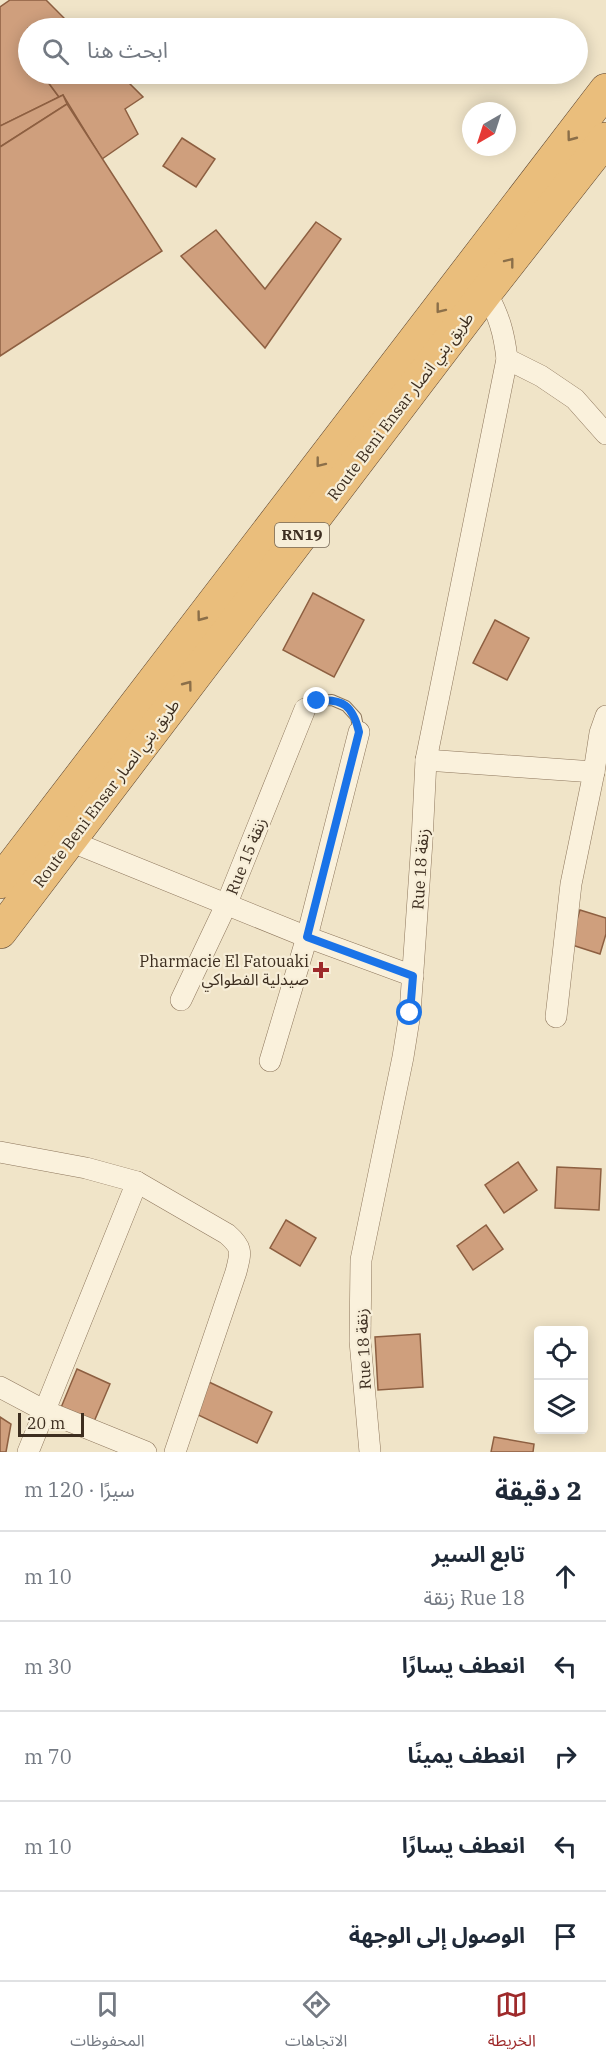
<!DOCTYPE html>
<html lang="ar">
<meta charset="utf-8">
<style>
:root{--surface:#fff;--page:#f6f6f7;--text:#1f2937;--muted:#747a83;--line:#e0e1e3;--accent:#9e2a2b}
body{margin:0;font-family:"IBM Plex Serif","Noto Sans Arabic",serif;background:var(--page);color:var(--text);direction:rtl}
.controls{position:absolute;right:18px;bottom:18px;display:grid;overflow:hidden;border-radius:6px;box-shadow:0 3px 15px #0003}
.controls button{width:54px;height:54px;display:grid;place-items:center;padding:0;border:0;border-bottom:2px solid var(--line);background:var(--surface);color:var(--text);font:30px sans-serif}
.compass{position:absolute;left:462px;top:102px;width:54px;height:54px;border-radius:50%;background:var(--surface);box-shadow:0 3px 15px #0003;rotate:219deg}
.scale{position:absolute;left:18px;bottom:15px;width:66px;box-sizing:border-box;padding-left:6px;border:3px solid #3d2e20;border-top:0;font-size:16px;line-height:21px;white-space:nowrap;color:#3d2e20;-webkit-text-stroke:4px #f7eed8;paint-order:stroke}
.stop{position:absolute;width:18px;height:18px;margin:-14px;border:4px solid #1a73e8;border-radius:50%;background:#fff}
.stop.end{background:#1a73e8;border-color:#fff;box-shadow:0 2px 6px #0008}
.list{margin:0;padding:0;list-style:none}
h2{display:flex;justify-content:space-between;align-items:center;height:78px;margin:0;padding:0 24px;font-size:26px}
h2 small{font-size:20px;font-weight:400;color:var(--muted)}
.list li{display:grid;grid-template-columns:39px 1fr auto;gap:18px;align-items:center;box-sizing:border-box;height:90px;padding:0 24px;border-top:2px solid var(--line)}
.list b{display:block;font-size:22px;white-space:nowrap}
.list p{margin:0;font-size:20px;white-space:nowrap;color:var(--muted)}
.list em{font-size:20px;font-style:normal;color:var(--muted)}
.icon{flex:none;width:33px;height:33px;fill:none;stroke:currentColor;stroke-width:2;stroke-linecap:round;stroke-linejoin:round}
.map{position:relative;flex:none;width:606px;height:1452px;overflow:hidden;direction:ltr}
.search{position:absolute;background:var(--surface);box-shadow:0 3px 15px #0003;left:18px;right:18px;top:18px;height:66px;display:flex;align-items:center;gap:15px;box-sizing:border-box;padding:0 21px;border-radius:33px;color:var(--muted);font-size:22px}
.sheet{height:528px;background:var(--surface)}
nav{display:flex;justify-content:space-around;align-items:center;box-sizing:border-box;height:84px;border-top:2px solid var(--line);background:var(--surface);font-size:16px;color:var(--muted)}
nav a{display:grid;justify-items:center;gap:3px}
nav .on{color:var(--accent)}
.map>svg:first-child{display:block}
</style>
<div class="map">
<svg width="606" height="1452" viewBox="0 0 606 1452">
<rect width="100%" height="100%" fill="#f0e4c8"/>
<g fill="#cf9f7d" stroke="#8d5f41" stroke-width="1.5">
<polygon points="10,0 46,0 68,22 58,28 28,28 28,47 24,49 28,56 28,74 42,74 59,97 0,126 0,7"/>
<polygon points="42,74 120,74 143,97 125,109 138,134 102,159 63,95 59,97"/>
<polygon points="63,95 67,104 0,147 0,126"/>
<polygon points="67,104 162,251 0,356 0,147"/>
<polygon points="182,138 215,159 196,187 163,166"/>
<polygon points="316,222 341,239 265,348 181,256 216,230 265,289"/>
<polygon points="313,593 364,620 334,677 283,650"/>
<polygon points="495,620 529,638 507,680 473,663"/>
<polygon points="580,910 606,918 606,934 600,954 569,944"/>
<polygon points="518,1162 537,1190 504,1213 485,1185"/>
<polygon points="557,1167 601,1169 599,1210 555,1208"/>
<polygon points="286,1220 316,1238 300,1266 270,1248"/>
<polygon points="486,1225 503,1249 473,1270 457,1246"/>
<polygon points="420,1334 423,1387 378,1390 375,1337"/>
<polygon points="77,1369 110,1384 93,1424 60,1410"/>
<polygon points="209,1382 272,1412 257,1443 194,1413"/>
<polygon points="0,1417 11,1424 6,1452 0,1452"/>
<polygon points="494,1437 534,1444 533,1452 491,1452"/>
</g>
<g fill="none" stroke-linecap="round" stroke-linejoin="round">
<g stroke="#8d765c" stroke-width="12">
<polyline id="service" points="305,709 317,701 332,700 346,706 356,717 359,732"/>
</g>
<g stroke="#8d765c" stroke-width="22">
<g id="minor">
<polyline points="507,359 541,376 575,399 606,434"/>
<polyline points="426,760 594,772 571,884 556,1017"/>
<polyline points="594,772 600,733 606,716"/>
<polyline points="70,841 307,937 413,976"/>
<polyline points="181,1000 227,903 305,709"/>
<polyline points="270,1061 307,937 359,732"/>
<path d="M0,1152L86,1168L137,1182L227,1234C243,1248 241,1252 236,1272L175,1452"/>
<polyline points="0,1387 45,1411 146,1452"/>
<polyline points="28,1452 137,1182"/>
<path d="M370,1452L360,1341L361,1260L403,1057L410,1013L422,841L426,760L507,359C504,332 499,316 486,292"/>
</g>
</g>
<g stroke="#5b4430" stroke-width="34">
<g id="trunk">
<polyline points="0,882 606,90"/>
<polyline points="0,932 486,292 606,139"/>
</g>
</g>
<use href="#service" stroke="#faf1dc" stroke-width="10"/>
<use href="#minor" stroke="#faf1dc" stroke-width="21"/>
<use href="#trunk" stroke="#eabe7c" stroke-width="33"/>
</g>
<defs><path id="oneway-chevron" d="M-2-3.5L2.5 0L-2 3.5" fill="none" stroke-width="1.6" stroke-linecap="round" stroke-linejoin="round" transform="scale(1.5)"/></defs>
<g stroke="#8b6f49">
<use href="#oneway-chevron" transform="translate(571 137) rotate(127)"/>
<use href="#oneway-chevron" transform="translate(510 262) rotate(-52)"/>
<use href="#oneway-chevron" transform="translate(440 309) rotate(128)"/>
<use href="#oneway-chevron" transform="translate(320 463) rotate(128)"/>
<use href="#oneway-chevron" transform="translate(201 617) rotate(127)"/>
<use href="#oneway-chevron" transform="translate(188 685) rotate(-53)"/>
</g>
<g fill="none" stroke-linecap="round" stroke-linejoin="round">
<path stroke="#1a73e8" stroke-width="8" d="M317,701C343,698 353,706 359,732L307,937L413,976L410,1013"/>
</g>
<path fill="#9e2a2b" stroke="#f7eed8" stroke-width="2" d="M318 961h6v6h6v6h-6v6h-6v-6h-6v-6h6z"/>
<g text-anchor="middle" stroke-width="4.5" stroke-linejoin="round" paint-order="stroke">
<rect fill="#f7eed8" stroke="#756857" stroke-width="1.5" x="275" y="523" width="54" height="24" rx="4.5"/>
<g font-size="15" font-weight="bold" fill="#3d2e20">
<text x="302" y="540">RN19</text>
</g>
<g font-size="16" fill="#3d2e20" stroke="#f7eed8">
<text transform="translate(400 406) rotate(-53)" y="6">Route Beni Ensar طريق بني انصار</text>
<text transform="translate(106 793) rotate(-53)" y="6">Route Beni Ensar طريق بني انصار</text>
<text transform="translate(246 856) rotate(-68)" y="6">Rue 15 زنقة</text>
<text transform="translate(420 869) rotate(-86)" y="6">Rue 18 زنقة</text>
<text transform="translate(363 1349) rotate(-93)" y="6">Rue 18 زنقة</text>
</g>
<g font-size="16" fill="#3d2e20" stroke="#f7eed8" text-anchor="end">
<text x="309" y="967">Pharmacie El Fatouaki<tspan x="309" dy="18">صيدلية الفطواكي</tspan></text>
</g>
</g>
</svg>
<div class="controls">
<button><svg class="icon" aria-label="locate" viewBox="0 0 24 24"><circle cx="12" cy="12" r="6"/><path d="M12 2v4M12 18v4M2 12h4M18 12h4"/></svg></button>
<button><svg class="icon" aria-label="layers" viewBox="0 0 24 24"><path d="M12 4l9 5-9 5-9-5zM3 14l9 5 9-5"/></svg></button>
</div>
<svg class="compass" viewBox="-18 -18 36 36"><path d="M0-13l5 13h-10z" fill="#e53935"/><path d="M0 13l5-13h-10z" fill="#747a83"/></svg>
<div class="scale">20 m</div>
<div class="stop" style="left:410px;top:1013px"></div>
<div class="stop end" style="left:317px;top:701px"></div>
<div class="search"><svg class="icon" aria-label="search" viewBox="0 0 24 24"><circle cx="10" cy="10" r="6"/><path d="M15 15l6 6"/></svg>ابحث هنا</div>
</div>
<section class="sheet">
<h2>2 دقيقة<small>سيرًا · 120 m</small></h2>
<ul class="list">
<li><svg class="icon" aria-label="ahead" viewBox="0 0 24 24"><path d="M12 20V5M6 11l6-6 6 6"/></svg><div><b>تابع السير</b><p>Rue 18 زنقة</p></div><em>10 m</em></li>
<li><svg class="icon" aria-label="left" viewBox="0 0 24 24"><path d="M17 20v-9H6M10 6l-5 5 5 5"/></svg><div><b>انعطف يسارًا</b></div><em>30 m</em></li>
<li><svg class="icon" aria-label="right" viewBox="0 0 24 24"><path d="M7 20v-9h11M14 6l5 5-5 5"/></svg><div><b>انعطف يمينًا</b></div><em>70 m</em></li>
<li><svg class="icon" aria-label="left" viewBox="0 0 24 24"><path d="M17 20v-9H6M10 6l-5 5 5 5"/></svg><div><b>انعطف يسارًا</b></div><em>10 m</em></li>
<li><svg class="icon" aria-label="arrive" viewBox="0 0 24 24"><path d="M6 21V4h12l-3 4 3 4H6"/></svg><div><b>الوصول إلى الوجهة</b></div></li>
</ul>
</section>
<nav>
<a class="on"><svg class="icon" aria-label="map" viewBox="0 0 24 24"><path d="M3 6l6-2 6 2 6-2v14l-6 2-6-2-6 2zM9 4v14M15 6v14"/></svg>الخريطة</a>
<a><svg class="icon" aria-label="directions" viewBox="0 0 24 24"><path d="M12 3l9 9-9 9-9-9zM9 14v-3h6M13 9l2 2-2 2"/></svg>الاتجاهات</a>
<a><svg class="icon" aria-label="saved" viewBox="0 0 24 24"><path d="M7 4h10v16l-5-4-5 4z"/></svg>المحفوظات</a>
</nav>
